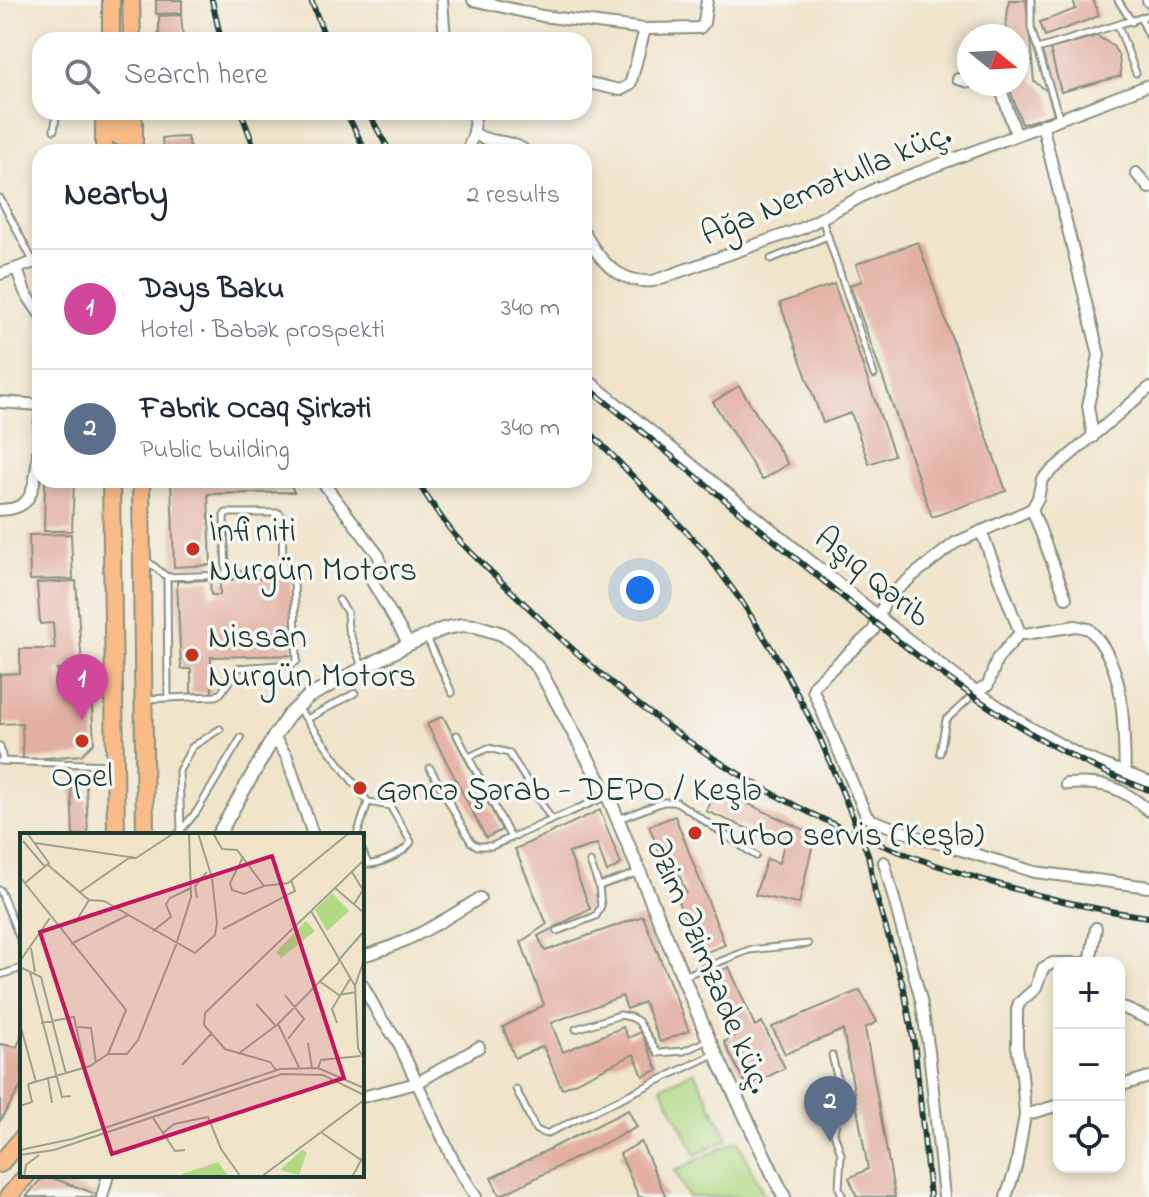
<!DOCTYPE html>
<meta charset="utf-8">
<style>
:root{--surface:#fff;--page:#f2f2f3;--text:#1f2937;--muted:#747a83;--line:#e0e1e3;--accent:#0b8043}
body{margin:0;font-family:"Indie Flower",sans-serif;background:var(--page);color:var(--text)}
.controls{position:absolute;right:24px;bottom:24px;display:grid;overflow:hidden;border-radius:16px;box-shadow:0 4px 12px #0003}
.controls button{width:72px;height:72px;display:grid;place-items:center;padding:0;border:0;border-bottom:2px solid var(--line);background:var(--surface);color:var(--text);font:40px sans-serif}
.compass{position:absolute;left:957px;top:24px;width:72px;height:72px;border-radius:50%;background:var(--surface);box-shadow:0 4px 12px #0003;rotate:108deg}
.you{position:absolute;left:640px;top:590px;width:28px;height:28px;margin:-20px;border:6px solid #fff;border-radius:50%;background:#1a73e8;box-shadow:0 0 0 12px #1a73e833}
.badge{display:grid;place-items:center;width:52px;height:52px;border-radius:50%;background:var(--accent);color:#fff;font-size:26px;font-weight:700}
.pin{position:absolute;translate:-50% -66px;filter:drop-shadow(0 2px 4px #0008)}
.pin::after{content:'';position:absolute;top:42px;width:28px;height:24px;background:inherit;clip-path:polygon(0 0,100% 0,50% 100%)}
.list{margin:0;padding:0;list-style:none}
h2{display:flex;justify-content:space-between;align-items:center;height:104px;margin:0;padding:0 32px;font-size:34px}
h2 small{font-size:26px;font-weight:400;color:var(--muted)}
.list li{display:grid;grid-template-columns:52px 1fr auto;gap:24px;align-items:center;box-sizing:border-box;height:120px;padding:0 32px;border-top:2px solid var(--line)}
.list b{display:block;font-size:30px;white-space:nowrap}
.list p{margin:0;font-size:26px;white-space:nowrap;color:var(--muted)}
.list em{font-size:26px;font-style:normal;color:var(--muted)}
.icon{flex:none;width:44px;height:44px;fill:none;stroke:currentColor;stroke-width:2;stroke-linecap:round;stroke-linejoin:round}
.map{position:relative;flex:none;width:1149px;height:1197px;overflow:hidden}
.search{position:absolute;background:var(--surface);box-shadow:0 4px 12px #0003;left:32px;top:32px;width:560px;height:88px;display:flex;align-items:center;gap:20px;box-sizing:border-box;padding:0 28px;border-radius:24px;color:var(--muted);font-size:30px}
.panel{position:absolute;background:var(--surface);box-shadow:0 4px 12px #0003;left:32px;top:144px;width:560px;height:344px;border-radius:24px}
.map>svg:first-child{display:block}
</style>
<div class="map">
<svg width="1149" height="1197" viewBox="0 0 1149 1197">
<rect width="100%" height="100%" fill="#f6f6f2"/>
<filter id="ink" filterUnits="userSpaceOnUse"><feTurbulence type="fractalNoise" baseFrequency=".0125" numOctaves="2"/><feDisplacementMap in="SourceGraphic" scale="16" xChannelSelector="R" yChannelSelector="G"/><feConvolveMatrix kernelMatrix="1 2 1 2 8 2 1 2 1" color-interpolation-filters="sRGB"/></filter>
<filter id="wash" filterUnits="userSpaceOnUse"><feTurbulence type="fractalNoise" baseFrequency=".006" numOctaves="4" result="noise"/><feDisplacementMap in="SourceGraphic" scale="32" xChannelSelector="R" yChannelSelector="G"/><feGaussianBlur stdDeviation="1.8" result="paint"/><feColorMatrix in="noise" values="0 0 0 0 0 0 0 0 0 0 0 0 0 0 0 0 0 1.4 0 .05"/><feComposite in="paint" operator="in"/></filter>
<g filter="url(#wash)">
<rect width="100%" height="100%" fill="#f0e4ca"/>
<g fill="#b0d984" stroke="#688b5c" stroke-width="2">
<polygon points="694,1071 728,1139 696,1155 661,1087"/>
<polygon points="738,1140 765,1197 688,1197 675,1171"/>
</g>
<g id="blocks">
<g fill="#e2afa0">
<polygon points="156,0 182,0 182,13 156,14"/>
<polygon points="1009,0 1026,0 1034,81 1047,91 1054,114 1022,124 1009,87 1009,84 1017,84 1017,36 1005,36"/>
<polygon points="1073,0 1093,0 1099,16 1045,36 1040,22 1076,9"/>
<polygon points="181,15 183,40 159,40 159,16"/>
<polygon points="1097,36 1113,46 1119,56 1121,76 1061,92 1050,49"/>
<polygon points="187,137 191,152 163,152 162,138"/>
<polygon points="918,242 1006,491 932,517 850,285 862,281 856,264"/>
<polygon points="834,284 894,455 869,464 851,413 823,423 780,303"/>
<polygon points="739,386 788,464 762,480 713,402"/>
<polygon points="45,480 74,480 72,531 44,531"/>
<polygon points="171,480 289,480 294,492 208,494 211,565 174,567"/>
<polygon points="71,534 73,579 30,580 29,535"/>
<polygon points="291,578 293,655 211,657 212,693 191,693 191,669 181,669 177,581 210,580 211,595 220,595 220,580"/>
<polygon points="76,581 82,667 57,669 60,696 79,696 92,708 94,743 81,755 23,760 22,723 0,724 0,674 20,673 20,649 55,649 53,623 40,624 37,583"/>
<polygon points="443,716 502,830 486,838 427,724"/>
<polygon points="71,785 86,785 88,835 73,835"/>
<polygon points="716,789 815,835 799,904 755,895 767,859 779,863 784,844 706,811"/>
<polygon points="600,810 621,864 607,872 597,844 569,853 590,909 538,936 545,951 643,916 689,1031 660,1042 644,1002 627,1009 622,996 551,1023 563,1052 623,1027 628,1038 641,1032 658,1070 643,1076 634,1054 562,1089 543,1046 515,1058 503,1027 544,1005 521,942 547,924 515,849"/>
<polygon points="675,816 725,945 699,955 676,896 686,892 678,872 669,876 649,826"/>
<polygon points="729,967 755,1026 762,1022 785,1068 747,1087 724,1042 734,1037 706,977"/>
<polygon points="860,990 877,1022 865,1028 895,1197 857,1197 849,1178 868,1169 843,1030 785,1054 772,1027"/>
<polygon points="22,1034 22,1085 0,1121 0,1044 17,1047"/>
<polygon points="628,1110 637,1127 500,1196 491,1178"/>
<polygon points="641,1142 666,1197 639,1197 620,1154"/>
<polygon points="44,1175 96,1194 96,1197 26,1197"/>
</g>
</g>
</g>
<g filter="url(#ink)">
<use href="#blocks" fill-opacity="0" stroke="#88907f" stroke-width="2"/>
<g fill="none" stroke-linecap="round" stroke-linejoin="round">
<g stroke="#88907f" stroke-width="9">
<g id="service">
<polyline points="1031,0 1031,28 1059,117"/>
<polyline points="1118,0 1132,22"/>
<polyline points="1141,19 1149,36"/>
<polyline points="1118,26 1136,73"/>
<polyline points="1038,49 1149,15"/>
<polyline points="54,130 57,112"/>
<polyline points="0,198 33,261"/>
<polyline points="822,219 874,375"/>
<polyline points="771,259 828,236"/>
<polyline points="167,577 226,575"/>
<polyline points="339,600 347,612 348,629 362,666"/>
<polyline points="427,638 452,693"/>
<polyline points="168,698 216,696 221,693 238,668 293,664 297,661 294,581 283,572 226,575 224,516 226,513 279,513 282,516 283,572"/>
<polyline points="146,699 168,698 167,577 146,560"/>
<path d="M298,708L368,802L390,806L411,842C404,853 382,864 368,864L362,850"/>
<polyline points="307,719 355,693"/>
<polyline points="457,735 511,838"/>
<polyline points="0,746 3,761"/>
<polyline points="940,753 946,720 976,692"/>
<polyline points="469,757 488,748 509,753 552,820"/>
<polyline points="0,761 111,765"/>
<polyline points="430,768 471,842 477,846 492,846 607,796"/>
<polyline points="619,819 663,802 677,802 756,856"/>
<polyline points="181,830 179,771 192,747 220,729"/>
<polyline points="177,835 197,811 241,738"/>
<polyline points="357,835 368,802"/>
<polyline points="590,862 599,886 637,873"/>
<polyline points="0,890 22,944"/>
<polyline points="557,931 596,916 601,906 599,886"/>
<polyline points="0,975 22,968"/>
<polyline points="684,976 749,950 808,944"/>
<polyline points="576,1029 620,1015 630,1017 638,1021 658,1053 684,1051 708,1040"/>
<polyline points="832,1055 841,1094 834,1133 841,1154 839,1188 843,1197"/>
<polyline points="516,1089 536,1130 546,1134 714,1054"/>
</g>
</g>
<g stroke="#88907f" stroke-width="14">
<g id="minor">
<polyline points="442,0 445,40"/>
<polyline points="473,0 542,16 645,29 700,28 704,23 707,0"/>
<polyline points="1148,0 1149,2"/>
<polyline points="958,79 969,82"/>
<polyline points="584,82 620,90 630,85 645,29"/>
<polyline points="988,84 1001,90 1016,134"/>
<polyline points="1042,124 1099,355 1088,406 1093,437"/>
<path d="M474,133C489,145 512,138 526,152"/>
<polyline points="467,152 474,133 475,112"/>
<polyline points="1136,173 1149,188"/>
<path d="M584,232C599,260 619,284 653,281L803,228L877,188L1149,85"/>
<polyline points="17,269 25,292 40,314"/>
<polyline points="0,274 40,260"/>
<polyline points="584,377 878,616 967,685 1024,724 1083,757 1149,782"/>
<polyline points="1149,388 1042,479 1038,498 1032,509 955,543 915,574 886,599 873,631 815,684 813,690 866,815 872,820 921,838 1035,872 1149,887"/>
<polyline points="0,402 40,405"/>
<polyline points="321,480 379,556 380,563 370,578 409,644"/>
<polyline points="1032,509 1066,598"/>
<path d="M0,510C9,509 17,509 24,503C40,490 38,438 40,417"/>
<path d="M981,531L1020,633L1025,634L1076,626L1089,629C1127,667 1123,722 1125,773"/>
<polyline points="976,691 988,685 997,659 1020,633"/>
<polyline points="274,737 287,757 313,835"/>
<path d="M1066,784C1104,782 1119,785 1149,811"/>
<polyline points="884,862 921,1000 929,1051 944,1197"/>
<path d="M362,956C406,945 442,921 480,898"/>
<polyline points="1090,962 1096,928"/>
<polyline points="362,984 380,1017 397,1040 454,1162 476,1197"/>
<polyline points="1119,1006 1149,1019"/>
<polyline points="1119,1086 1149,1077"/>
<polyline points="362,1097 417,1083 479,1047"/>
<polyline points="1025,1115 1022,1074 1017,1047 1017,1010 1019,1003 1036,988 1043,968 1053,963 1090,963"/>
<polyline points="102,1197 108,1175"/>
<polyline points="1006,1197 1016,1167 1025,1115 1059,1105"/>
</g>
</g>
<g stroke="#88907f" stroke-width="16">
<polyline id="tertiary" points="218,835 274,737 289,715 308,697 409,644 443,629 462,625 476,626 502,634 517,645 539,669 608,796 709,1040 784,1197"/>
</g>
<g stroke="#88907f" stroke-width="20">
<g id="primary">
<polyline points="111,0 111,40"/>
<polyline points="131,0 132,40"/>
<polyline points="111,112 113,133 121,137 128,129 128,112"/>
<polyline points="104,122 104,152"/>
<polyline points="134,122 134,152"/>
<polyline points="111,480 116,835"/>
<polyline points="141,480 145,835"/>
<polyline points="0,1164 22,1138"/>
<polyline points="8,1197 27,1175"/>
</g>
</g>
<use href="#service" stroke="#fff" stroke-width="5"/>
<use href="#minor" stroke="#fff" stroke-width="10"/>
<use href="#tertiary" stroke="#fff" stroke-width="12"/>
<use href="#primary" stroke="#f9bc89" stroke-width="16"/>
<g stroke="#1f3d34" stroke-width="6">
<g id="rail">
<polyline points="212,0 221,40"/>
<polyline points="311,0 326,40"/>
<polyline points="241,112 256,152"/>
<polyline points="346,112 366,152"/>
<polyline points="368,112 390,152"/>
<path d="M584,384C658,445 731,505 805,566C911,652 1019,743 1149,790"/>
<polyline points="584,426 703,549 742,602 782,665 819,736 868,854 875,892 904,989 915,1049 930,1197"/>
<path d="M416,480C429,499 442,521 458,539C481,564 508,587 532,611C671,747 813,833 1001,885C1050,899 1099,911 1149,917"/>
</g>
</g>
<use href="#rail" stroke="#f6f6f2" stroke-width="3" stroke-dasharray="9" stroke-linecap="butt"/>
</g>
</g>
<g fill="#c8321e" stroke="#f6f6f2" stroke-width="3">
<circle cx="193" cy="549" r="8"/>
<circle cx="192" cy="655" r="8"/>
<circle cx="82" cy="741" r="8"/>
<circle cx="360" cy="788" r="8"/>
<circle cx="695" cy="833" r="8"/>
</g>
<g text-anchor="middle" stroke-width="7" stroke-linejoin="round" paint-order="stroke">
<g font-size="34" fill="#1f3d34" stroke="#f6f6f2">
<text transform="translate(825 182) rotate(-23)" y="12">Ağa Nemətulla küç.</text>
<text transform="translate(874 575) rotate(39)" y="12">Aşıq Qərib</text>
<text transform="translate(711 965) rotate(67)" y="12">Əzim Əzimzade küç.</text>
</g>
<g font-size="34" fill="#1f3d34" stroke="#f6f6f2" text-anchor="start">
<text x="209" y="541">İnfiniti<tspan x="209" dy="39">Nurgün Motors</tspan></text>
<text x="208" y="647">Nissan<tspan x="208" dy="39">Nurgün Motors</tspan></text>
<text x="82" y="786" text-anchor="middle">Opel</text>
<text x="376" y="800">Gəncə Şərab - DEPO / Keşlə</text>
<text x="711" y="845">Turbo servis (Keşlə)</text>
</g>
</g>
<g transform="translate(20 833)">
<rect width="344" height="344" fill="#f0e4ca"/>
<path d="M312,60L329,78L307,98L295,77ZM286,88L295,98L261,125L256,119ZM282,317L287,319L279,342L260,337ZM198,329L209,344H163L162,341Z" fill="#b0d984"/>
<path fill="none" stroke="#9ca18e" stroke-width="2" d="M193,0L202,16L217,17L244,53L268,50L329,0M3,8L25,34M15,10L116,25L154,0M223,24L210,50L212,57L224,61L244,53M28,32L69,67L84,68L175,120L195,102L197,90L192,45L178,0M332,39L343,57L334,71M0,44L106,177L88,221M5,50L29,30L7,0M315,55L344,80M60,59L112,23M177,65L175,53L187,39M291,78L335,153L338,215L344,227M55,90L69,67M203,96L275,58L271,47M133,98L151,84L146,71L150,65L171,55M51,111L108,82M11,115L15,139M0,128L30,85M318,128L344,98M0,134L21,144L46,241M10,139L42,264L51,263M299,148L319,162L336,159M335,153L344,127M265,162L284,186L268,206M236,171L255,192M21,190L54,184L68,248M317,190L312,176L330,146M0,191L16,249M258,191L279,234M58,194L71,195L76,230M288,210L292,235M88,221H107L118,207L156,112L171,64L169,0M218,221L258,191L319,129M162,232L191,201M298,235L301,227L340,223M256,237L250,229L205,216L184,192L185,180L344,27M28,246L32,270M8,251L70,233L88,221M0,273L12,269L8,251M133,285L155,318L165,317M143,300L154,291L188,284L201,316L221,344M302,300L341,327M0,317L52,306L260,236L298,235L344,255M0,322L34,317L262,241L303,242L344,262M4,344L6,332L19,322M241,344L344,267M332,344L344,322"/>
<path fill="#c2185b" fill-opacity="0.15" stroke="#c2185b" stroke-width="4" d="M252,23L324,245L92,321L20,99Z"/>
<rect width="344" height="344" fill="none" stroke="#1f3d34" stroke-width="4"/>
</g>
</svg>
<div class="controls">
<button>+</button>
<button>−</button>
<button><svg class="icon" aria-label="locate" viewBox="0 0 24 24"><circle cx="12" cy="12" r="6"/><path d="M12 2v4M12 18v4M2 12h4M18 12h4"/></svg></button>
</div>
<svg class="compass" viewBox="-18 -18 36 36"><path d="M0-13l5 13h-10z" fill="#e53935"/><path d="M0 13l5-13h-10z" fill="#747a83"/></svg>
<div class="you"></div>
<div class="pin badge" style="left:82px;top:720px;background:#d1479c">1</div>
<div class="pin badge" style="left:830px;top:1142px;background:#5c6f8a">2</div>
<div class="search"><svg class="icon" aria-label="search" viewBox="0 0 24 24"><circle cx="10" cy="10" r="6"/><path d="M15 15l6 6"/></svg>Search here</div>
<section class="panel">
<h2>Nearby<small>2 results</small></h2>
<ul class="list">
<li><span class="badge" style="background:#d1479c">1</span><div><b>Days Baku</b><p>Hotel · Babək prospekti</p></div><em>340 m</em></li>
<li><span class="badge" style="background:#5c6f8a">2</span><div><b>Fabrik Ocaq Şirkəti</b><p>Public building</p></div><em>340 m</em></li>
</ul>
</section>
</div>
